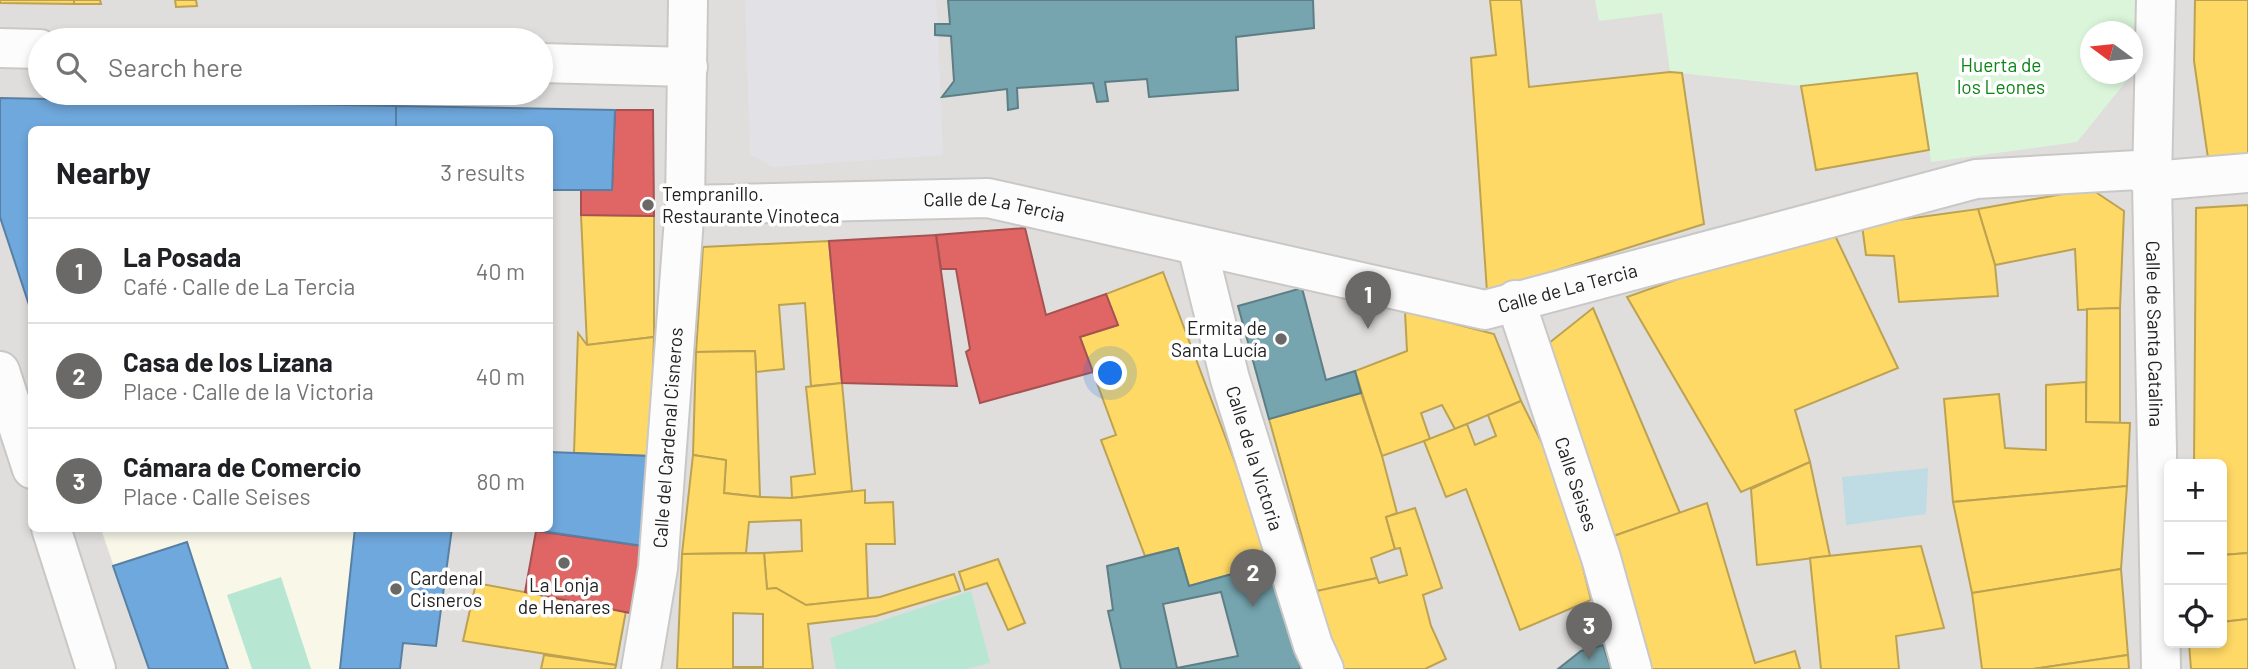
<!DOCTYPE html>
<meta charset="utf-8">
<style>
:root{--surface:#fff;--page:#f2f2f2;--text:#202124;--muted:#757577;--line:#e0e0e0;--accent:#6a6968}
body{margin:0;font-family:Barlow,sans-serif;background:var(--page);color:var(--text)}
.controls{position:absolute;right:21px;bottom:21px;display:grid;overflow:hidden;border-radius:10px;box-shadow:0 4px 10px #0003}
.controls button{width:63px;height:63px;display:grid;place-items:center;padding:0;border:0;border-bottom:2px solid var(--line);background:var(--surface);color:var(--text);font:35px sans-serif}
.compass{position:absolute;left:2080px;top:21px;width:63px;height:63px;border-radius:50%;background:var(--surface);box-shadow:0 4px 10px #0003;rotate:285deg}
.you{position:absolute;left:1111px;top:374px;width:24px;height:24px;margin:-18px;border:5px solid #fff;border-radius:50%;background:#1a73e8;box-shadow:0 0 0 10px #1a73e833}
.badge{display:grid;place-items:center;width:46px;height:46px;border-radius:50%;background:var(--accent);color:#fff;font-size:23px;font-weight:700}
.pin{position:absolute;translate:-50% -58px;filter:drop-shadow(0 2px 4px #0008)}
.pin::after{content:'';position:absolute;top:37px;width:24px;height:21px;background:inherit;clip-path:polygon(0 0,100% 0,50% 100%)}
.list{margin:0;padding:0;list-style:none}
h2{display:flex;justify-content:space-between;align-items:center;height:91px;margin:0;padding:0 28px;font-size:30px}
h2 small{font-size:23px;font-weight:400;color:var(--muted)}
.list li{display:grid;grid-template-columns:46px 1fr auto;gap:21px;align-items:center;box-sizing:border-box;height:105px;padding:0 28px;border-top:2px solid var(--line)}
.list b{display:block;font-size:26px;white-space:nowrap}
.list p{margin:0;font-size:23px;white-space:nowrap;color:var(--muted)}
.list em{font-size:23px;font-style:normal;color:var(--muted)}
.icon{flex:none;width:38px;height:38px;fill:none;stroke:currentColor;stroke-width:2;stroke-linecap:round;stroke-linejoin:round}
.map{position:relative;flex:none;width:2248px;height:669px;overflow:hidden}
.search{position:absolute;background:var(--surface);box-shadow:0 4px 10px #0003;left:28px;top:28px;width:525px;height:77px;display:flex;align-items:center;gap:18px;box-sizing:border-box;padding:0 24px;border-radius:38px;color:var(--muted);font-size:26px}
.panel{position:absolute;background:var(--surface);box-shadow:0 4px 10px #0003;left:28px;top:126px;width:525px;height:406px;border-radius:10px}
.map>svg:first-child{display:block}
</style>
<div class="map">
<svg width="2248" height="669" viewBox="0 0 2248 669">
<rect width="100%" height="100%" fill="#f0eeeb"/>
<path fill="#dfdedc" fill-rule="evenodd" d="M0,0H2248V669H0ZM2090,32H2132V74H2090ZM40,40H541V93H40ZM32,130H550V528H32ZM2169,464H2222V643H2169Z"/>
<polygon fill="#f8f7e8" points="101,529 452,529 436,646 403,643 400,669 149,669"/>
<polygon fill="#daf5da" points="1595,0 2135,0 2135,70 2132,73 2132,32 2090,32 2090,74 2132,74 2077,142 1931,162 1917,73 1801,86 1670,72 1662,13 1599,21"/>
<g fill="#b7e6d2">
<polygon points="281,577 311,669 252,669 227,595"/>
<polygon points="971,591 990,663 966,669 836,669 830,638"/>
</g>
<polygon fill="#e2e1e5" points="745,0 936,0 938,24 935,24 935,35 938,36 943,155 772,167 750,154"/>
<polygon fill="#bfdbe3" points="1928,468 1926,514 1846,525 1842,477"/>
<g fill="#ffd966" stroke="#bda252" stroke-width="2" fill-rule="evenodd">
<polygon points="0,0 74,0 74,4 0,3"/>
<polygon points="74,0 100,0 101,4 74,4"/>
<polygon points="175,0 196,0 197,6 176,7"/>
<polygon points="1490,0 1521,0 1529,87 1670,72 1682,73 1704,224 1487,292 1471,58 1496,55"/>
<polygon points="2195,0 2248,0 2248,166 2210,172 2194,61"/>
<polygon points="1917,73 1929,150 1816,170 1801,86"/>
<polygon points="2091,189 2124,211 2120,308 2078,310 2075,249 1995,265 1978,209"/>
<polygon points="2248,205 2248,553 2222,555 2222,464 2194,464 2196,208"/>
<polygon points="1978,209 1995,265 1998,296 1899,302 1894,256 1866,255 1862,225"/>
<polygon points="581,215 654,216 654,337 587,345"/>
<polygon points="1830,225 1898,368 1795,410 1810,462 1741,492 1627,297"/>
<polygon points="829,241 842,383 811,386 805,303 779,305 784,369 756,372 755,351 696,352 703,247"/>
<polygon points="1163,272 1236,465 1268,564 1189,586 1178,548 1145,556 1101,440 1116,435 1080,337 1118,325 1106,294"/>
<polygon points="1593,308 1680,513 1611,537 1539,351"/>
<polygon points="2120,308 2120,423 2086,422 2087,309"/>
<polygon points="1405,311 1494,334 1521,401 1455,429 1442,405 1421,413 1430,439 1382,456 1355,371 1407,351"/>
<polygon points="578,333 587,345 654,337 650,456 574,453"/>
<polygon points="755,351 756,372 760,497 724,493 726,460 693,455 696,352"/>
<polygon points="2086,382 2086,422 2130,423 2127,486 1953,502 1944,399 1999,394 2005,448 2046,450 2046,385"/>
<polygon points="842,383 852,491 792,498 791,477 815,474 806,387"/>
<polygon points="1361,393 1382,456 1397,513 1386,517 1395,549 1371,558 1377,578 1317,591 1269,419"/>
<polygon points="1521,401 1563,486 1591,600 1520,630 1466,489 1446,497 1424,441 1467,424 1475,445 1496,436 1488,415"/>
<polygon points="693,455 726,460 724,493 760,497 792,498 865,490 865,503 893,502 895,544 866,544 868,599 806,605 776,588 767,589 764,553 802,551 801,520 749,522 746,553 682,554"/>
<polygon points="1810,462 1830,556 1757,565 1751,489"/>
<polygon points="2127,486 2121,569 1972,593 1953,502"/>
<polygon points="1707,503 1755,663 1795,651 1800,669 1647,669 1611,537"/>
<polygon points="1415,508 1442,588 1423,595 1431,626 1446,659 1425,669 1338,669 1317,591 1377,578 1379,583 1407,575 1400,548 1395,549 1386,517"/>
<polygon points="1921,546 1944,628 1896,636 1899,669 1821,669 1810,558"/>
<path d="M764,553L767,589L776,588L806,605L880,597L954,574L960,591L876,616L808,624L813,669H677L682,554ZM733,613L763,614V667H733Z"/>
<polygon points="2248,553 2248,619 2222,622 2222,555"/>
<polygon points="998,559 1025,623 1008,630 987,583 965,590 959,572"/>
<polygon points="2121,569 2128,655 2033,669 1982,669 1972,593"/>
<polygon points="476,583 626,611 616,665 463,641"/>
<polygon points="2248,619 2248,669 2191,669 2189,643 2222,643 2222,622"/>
<polygon points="544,655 616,665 615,669 541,669"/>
<polygon points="2128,655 2129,669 2033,669"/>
</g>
<g fill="#e06666" stroke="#a75252" stroke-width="2">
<polygon points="615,110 653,110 654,216 581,215 581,190 612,190"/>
<polygon points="1025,228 1046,315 1106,294 1118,325 1080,337 1093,372 980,403 966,352 970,349 956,269 941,269 936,235"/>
<polygon points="936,235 957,386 842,383 829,241"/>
<polygon points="536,531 643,546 630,613 525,592"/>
</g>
<g fill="#6fa8dc" stroke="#5880a4" stroke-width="2">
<polygon points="0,98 396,106 396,130 32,130 32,314 0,217"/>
<polygon points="396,106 615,110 612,190 550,190 550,130 396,130"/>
<polygon points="550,452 650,456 643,546 521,528 550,528"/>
<polygon points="355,528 452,528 436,646 403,643 400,669 340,669"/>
<polygon points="187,542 228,669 149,669 113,566"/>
</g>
<g fill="#76a5af" stroke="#5d7e85" stroke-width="2" fill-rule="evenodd">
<polygon points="948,0 1313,0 1314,28 1236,37 1238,90 1149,97 1147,79 1105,82 1108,101 1097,102 1093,83 1017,88 1018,108 1008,110 1007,89 942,97 954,81 951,36 935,35 935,24 950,24"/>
<polygon points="1302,288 1326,380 1355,371 1361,393 1269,419 1238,306"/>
<path d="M1178,548L1189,586L1268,564L1301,669H1121L1108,611L1113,610L1107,566ZM1221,592L1238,656L1177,668L1163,604Z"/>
<polygon points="1603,645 1611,669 1558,669 1581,651"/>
</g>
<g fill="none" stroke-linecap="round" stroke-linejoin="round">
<g stroke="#c9c8c7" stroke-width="42">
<g id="minor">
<path id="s1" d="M2156,0L2152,181L2161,669"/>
<polyline points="0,48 40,49"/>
<polyline points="541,63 688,67"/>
<path id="s2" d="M685,205L988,198L1485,310L1976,179L2138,170L2152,181L2248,173"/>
<path id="s3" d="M1197,246L1230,379L1313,645L1324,669"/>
<path id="s4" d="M1515,300L1601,558L1632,669"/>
<polyline points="0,371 32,469"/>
<polyline points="51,528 96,669"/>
<path id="s5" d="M641,669L658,568L685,205L688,0"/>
</g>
</g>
<use href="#minor" stroke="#fdfcfc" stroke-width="38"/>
</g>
<g fill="#6a6968" stroke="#fff" stroke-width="2.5">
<circle cx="648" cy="205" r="7"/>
<circle cx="1281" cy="339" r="7"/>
<circle cx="564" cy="563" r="7"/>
<circle cx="396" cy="589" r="7"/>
</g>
<g text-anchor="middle" stroke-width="7" stroke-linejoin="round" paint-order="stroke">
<g font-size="19" fill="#0c8416" stroke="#fff">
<text x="2001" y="72">Huerta de<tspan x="2001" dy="22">los Leones</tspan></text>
</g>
<g font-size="19" fill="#222" stroke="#fff" text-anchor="start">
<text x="662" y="201">Tempranillo.<tspan x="662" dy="22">Restaurante Vinoteca</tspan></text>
<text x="1267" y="335" text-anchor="end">Ermita de<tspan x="1267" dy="22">Santa Lucía</tspan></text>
<text x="410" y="585">Cardenal<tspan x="410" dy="22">Cisneros</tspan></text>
<text x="564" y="592" text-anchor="middle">La Lonja<tspan x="564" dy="22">de Henares</tspan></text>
</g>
<g font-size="19" fill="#222" stroke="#fff">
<text dy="7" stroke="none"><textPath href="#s2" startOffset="310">Calle de La Tercia</textPath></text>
<text dy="7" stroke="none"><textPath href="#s2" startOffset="898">Calle de La Tercia</textPath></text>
<text dy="7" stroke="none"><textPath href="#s1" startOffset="334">Calle de Santa Catalina</textPath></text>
<text dy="7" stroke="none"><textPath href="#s5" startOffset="233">Calle del Cardenal Cisneros</textPath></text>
<text dy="7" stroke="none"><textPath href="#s3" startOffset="220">Calle de la Victoria</textPath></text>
<text dy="7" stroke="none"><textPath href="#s4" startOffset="194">Calle Seises</textPath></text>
</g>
</g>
</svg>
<div class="controls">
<button>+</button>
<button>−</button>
<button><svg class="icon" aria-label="locate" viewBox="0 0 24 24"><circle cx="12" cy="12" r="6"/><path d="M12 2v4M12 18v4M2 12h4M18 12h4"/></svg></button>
</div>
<svg class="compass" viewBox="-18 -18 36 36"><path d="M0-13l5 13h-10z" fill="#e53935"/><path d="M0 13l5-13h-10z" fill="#757577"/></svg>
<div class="you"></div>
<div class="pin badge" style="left:1368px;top:329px">1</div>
<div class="pin badge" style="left:1253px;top:607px">2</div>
<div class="pin badge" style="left:1589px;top:660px">3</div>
<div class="search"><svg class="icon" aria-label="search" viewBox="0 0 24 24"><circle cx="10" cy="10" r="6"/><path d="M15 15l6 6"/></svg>Search here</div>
<section class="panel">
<h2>Nearby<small>3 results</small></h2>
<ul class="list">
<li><span class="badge">1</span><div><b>La Posada</b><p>Café · Calle de La Tercia</p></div><em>40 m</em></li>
<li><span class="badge">2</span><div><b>Casa de los Lizana</b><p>Place · Calle de la Victoria</p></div><em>40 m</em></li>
<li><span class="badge">3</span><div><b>Cámara de Comercio</b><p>Place · Calle Seises</p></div><em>80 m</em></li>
</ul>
</section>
</div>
